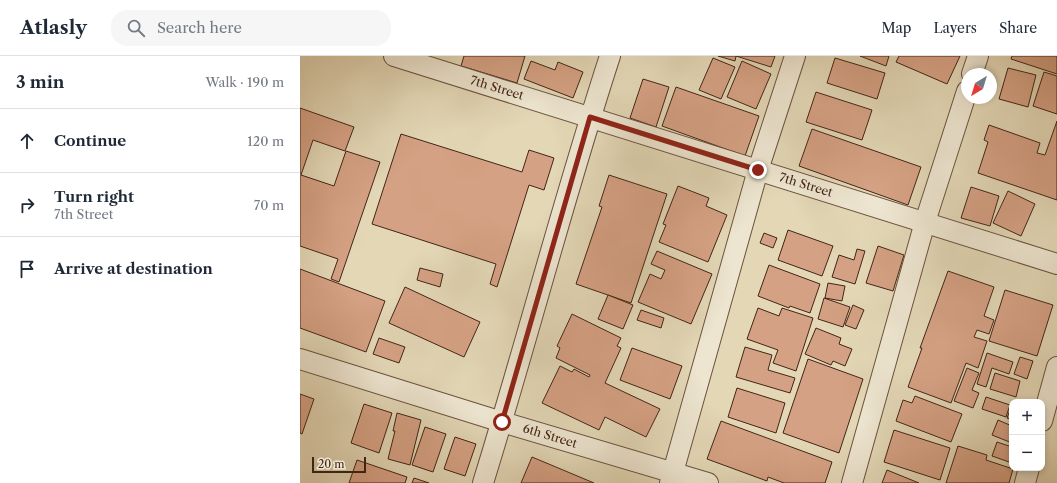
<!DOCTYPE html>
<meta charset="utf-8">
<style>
:root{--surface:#fff;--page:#f6f6f7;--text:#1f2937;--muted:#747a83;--line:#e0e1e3}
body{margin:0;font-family:"Libre Caslon Text",serif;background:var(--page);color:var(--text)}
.controls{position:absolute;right:12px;bottom:12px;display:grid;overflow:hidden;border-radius:8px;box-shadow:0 2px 6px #0003}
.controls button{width:36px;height:36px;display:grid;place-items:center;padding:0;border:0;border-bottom:1px solid var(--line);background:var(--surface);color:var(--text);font:20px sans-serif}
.compass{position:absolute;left:661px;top:12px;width:36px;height:36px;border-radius:50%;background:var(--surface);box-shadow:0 2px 6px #0003;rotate:218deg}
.scale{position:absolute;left:12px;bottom:10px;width:54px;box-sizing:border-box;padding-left:4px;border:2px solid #432516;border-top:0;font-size:11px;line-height:14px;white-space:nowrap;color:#432516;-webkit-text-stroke:3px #ede5d0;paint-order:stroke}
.stop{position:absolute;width:12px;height:12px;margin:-9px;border:3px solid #8f2418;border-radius:50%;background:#fff}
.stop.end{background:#8f2418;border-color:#fff;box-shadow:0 1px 4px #0008}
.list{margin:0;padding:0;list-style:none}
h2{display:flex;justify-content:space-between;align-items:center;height:52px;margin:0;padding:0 16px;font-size:17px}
h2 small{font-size:13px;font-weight:400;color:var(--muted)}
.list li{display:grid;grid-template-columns:26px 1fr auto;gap:12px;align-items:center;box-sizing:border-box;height:64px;padding:0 16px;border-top:1px solid var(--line)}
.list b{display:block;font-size:15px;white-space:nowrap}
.list p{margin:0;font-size:13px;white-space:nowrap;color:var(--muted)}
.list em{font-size:13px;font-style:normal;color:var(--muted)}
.icon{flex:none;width:22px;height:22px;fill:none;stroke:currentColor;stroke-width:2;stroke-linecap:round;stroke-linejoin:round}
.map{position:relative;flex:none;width:757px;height:427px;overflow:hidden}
header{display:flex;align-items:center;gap:24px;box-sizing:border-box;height:56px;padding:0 20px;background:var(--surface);border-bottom:1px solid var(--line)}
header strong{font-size:19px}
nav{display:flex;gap:22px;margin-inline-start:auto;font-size:14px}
.search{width:280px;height:36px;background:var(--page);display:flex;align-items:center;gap:10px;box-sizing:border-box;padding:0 14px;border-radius:16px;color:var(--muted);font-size:15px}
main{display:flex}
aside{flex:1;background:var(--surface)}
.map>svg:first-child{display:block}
</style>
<header>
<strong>Atlasly</strong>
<div class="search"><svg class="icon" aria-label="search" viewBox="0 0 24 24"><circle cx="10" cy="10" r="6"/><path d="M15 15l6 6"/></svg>Search here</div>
<nav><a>Map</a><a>Layers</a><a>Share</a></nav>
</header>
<main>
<aside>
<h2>3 min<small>Walk · 190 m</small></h2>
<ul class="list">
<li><svg class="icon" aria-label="ahead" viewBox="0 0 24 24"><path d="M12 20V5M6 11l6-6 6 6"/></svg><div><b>Continue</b></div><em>120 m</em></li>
<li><svg class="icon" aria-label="right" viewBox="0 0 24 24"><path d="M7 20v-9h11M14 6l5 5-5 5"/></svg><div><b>Turn right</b><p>7th Street</p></div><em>70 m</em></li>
<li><svg class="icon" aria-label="arrive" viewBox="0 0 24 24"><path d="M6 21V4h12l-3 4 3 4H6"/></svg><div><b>Arrive at destination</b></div></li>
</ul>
</aside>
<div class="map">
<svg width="757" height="427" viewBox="0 0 757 427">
<rect width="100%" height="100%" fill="#e3d7b6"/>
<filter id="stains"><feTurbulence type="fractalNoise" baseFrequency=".005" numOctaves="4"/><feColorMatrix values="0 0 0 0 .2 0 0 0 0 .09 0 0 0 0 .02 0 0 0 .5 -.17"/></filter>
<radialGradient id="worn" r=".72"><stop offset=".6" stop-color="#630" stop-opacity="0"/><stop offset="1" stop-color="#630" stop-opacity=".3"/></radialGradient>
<g fill="#d5a184" stroke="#432516">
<polygon points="164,0 225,0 217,27 161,10"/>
<polygon points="418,0 475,0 471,11 436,0 435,5"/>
<polygon points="560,0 589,0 586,10"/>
<polygon points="599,0 660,0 647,28 596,6"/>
<polygon points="712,0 757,0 757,18 711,3"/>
<polygon points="413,2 435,11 421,43 399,34"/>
<polygon points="535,2 585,17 577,43 527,27"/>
<polygon points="231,5 255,14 258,6 283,16 273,42 224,23"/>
<polygon points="442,5 471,18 456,53 427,41"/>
<polygon points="708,12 736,19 728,51 699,43"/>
<polygon points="744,16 757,20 757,58 733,50"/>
<polygon points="343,23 369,31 356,71 330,62"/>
<polygon points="376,31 459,60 445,100 362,70"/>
<polygon points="516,36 572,54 562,84 506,66"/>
<polygon points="0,52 54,71 45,95 13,84 1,119 34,130 46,95 80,106 39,226 31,223 38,203 0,190"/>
<polygon points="757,65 757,144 678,117 688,86 684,84 689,69 740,87 737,97 745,99"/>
<polygon points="512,73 621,111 608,149 499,110"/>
<polygon points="101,78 222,116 229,94 254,102 244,134 229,129 197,231 190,228 196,208 72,168"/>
<polygon points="309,119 367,138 331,247 276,228 302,151 299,150"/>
<polygon points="378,130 409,142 406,150 427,159 408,206 359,186 366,169 363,168"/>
<polygon points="671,131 699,140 690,170 661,162"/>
<polygon points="708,135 735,148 721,180 693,167"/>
<polygon points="488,174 533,190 522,220 478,204"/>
<polygon points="464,177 477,182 473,192 460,187"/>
<polygon points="578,190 604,199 593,235 566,227"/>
<polygon points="557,193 565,195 555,228 532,221 539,199 554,204"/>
<polygon points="357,195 412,218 391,268 338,246 350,218 361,223 365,214 351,208"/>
<polygon points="469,209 520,228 510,257 490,250 489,252 458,240"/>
<polygon points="120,212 143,218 140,231 117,224"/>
<polygon points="0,213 85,245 66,296 0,272"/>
<polygon points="648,215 694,231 684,260 694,264 689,278 677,274 674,281 687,285 678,312 666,307 651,347 608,331 622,292 620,292"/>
<polygon points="528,227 545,230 542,245 525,242"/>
<polygon points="105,231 180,266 164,301 89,267"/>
<polygon points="705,234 753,249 737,300 689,285"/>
<polygon points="308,239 333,249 323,273 298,263"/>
<polygon points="524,242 550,251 543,271 518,263"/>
<polygon points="553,249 564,254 556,273 545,269"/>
<polygon points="458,252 479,260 482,252 513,262 496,315 473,307 478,294 447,283"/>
<polygon points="341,254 364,262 361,272 337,264"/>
<polygon points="272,258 321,282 317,290 321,292 305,327 360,353 346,381 305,361 299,374 242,347 260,310 272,316 274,313 289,321 290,319 256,302 260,292 257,290"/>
<polygon points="516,272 541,282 539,288 552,293 545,310 533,305 531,309 505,298"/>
<polygon points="79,282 105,291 99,307 73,298"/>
<polygon points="445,291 472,299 468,314 495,322 490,337 436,321"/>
<polygon points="332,292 382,310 370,343 320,324"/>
<polygon points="687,297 713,306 709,318 692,312 686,331 677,328"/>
<polygon points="720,301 733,305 727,323 714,318"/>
<polygon points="508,303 563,323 539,397 483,377"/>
<polygon points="667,312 679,317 672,334 679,337 673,352 654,345"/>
<polygon points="695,317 720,325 716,341 690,333"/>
<polygon points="437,332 485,347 476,377 428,361"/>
<polygon points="0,338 14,343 2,378 0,377"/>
<polygon points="615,340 662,358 651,386 596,365 603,344 612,347"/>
<polygon points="686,341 710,349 706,361 682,353"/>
<polygon points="64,348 92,357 79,397 51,387"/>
<polygon points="712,348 712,364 707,362"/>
<polygon points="97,357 121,364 110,409 88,403 95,375 93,375"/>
<polygon points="698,364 712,370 712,387 692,379"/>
<polygon points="421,365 532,406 525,427 484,427 468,421 467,425 407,403"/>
<polygon points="125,371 146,378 133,416 112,409"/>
<polygon points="594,374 650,392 640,424 584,406"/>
<polygon points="155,381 176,388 165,420 144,413"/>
<polygon points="697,386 712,391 712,407 692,400"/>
<polygon points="658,390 687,399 686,404 713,413 709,427 646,427"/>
<polygon points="232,401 294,427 221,427"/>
<polygon points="57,404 107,421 105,427 49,427"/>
<polygon points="587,414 619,427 582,427"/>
<polygon points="114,422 129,427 112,427"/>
</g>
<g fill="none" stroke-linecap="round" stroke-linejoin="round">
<g stroke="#6b523e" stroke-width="22">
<g id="street">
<polyline points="94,0 757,208"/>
<polyline points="672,18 678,0"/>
<polyline points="0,303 202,366 408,427"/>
<polyline points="742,365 757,311"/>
<path d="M183,427C227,285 264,141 310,0"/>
<polyline points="370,427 458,114 495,0"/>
<polyline points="552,427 625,166 667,35"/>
<polyline points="725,427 729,412"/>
</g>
</g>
<use href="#street" stroke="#ede5d0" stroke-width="20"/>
</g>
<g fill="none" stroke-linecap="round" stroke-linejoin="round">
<polyline stroke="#8f2418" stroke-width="5" points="202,366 290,61 458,114"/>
</g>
<g text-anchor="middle" stroke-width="3.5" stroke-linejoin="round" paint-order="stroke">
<g font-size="12" fill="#432516" stroke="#ede5d0">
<text transform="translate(197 32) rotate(17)" y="4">7th Street</text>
<text transform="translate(506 129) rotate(17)" y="4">7th Street</text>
<text transform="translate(250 380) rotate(17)" y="4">6th Street</text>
</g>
</g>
<rect width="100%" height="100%" filter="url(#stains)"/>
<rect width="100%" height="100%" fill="url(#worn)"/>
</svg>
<div class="controls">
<button>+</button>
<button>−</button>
</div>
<svg class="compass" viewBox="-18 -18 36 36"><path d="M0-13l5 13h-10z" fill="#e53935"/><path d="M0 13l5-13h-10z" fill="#747a83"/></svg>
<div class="scale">20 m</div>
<div class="stop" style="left:202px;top:366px"></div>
<div class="stop end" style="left:458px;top:114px"></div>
</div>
</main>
